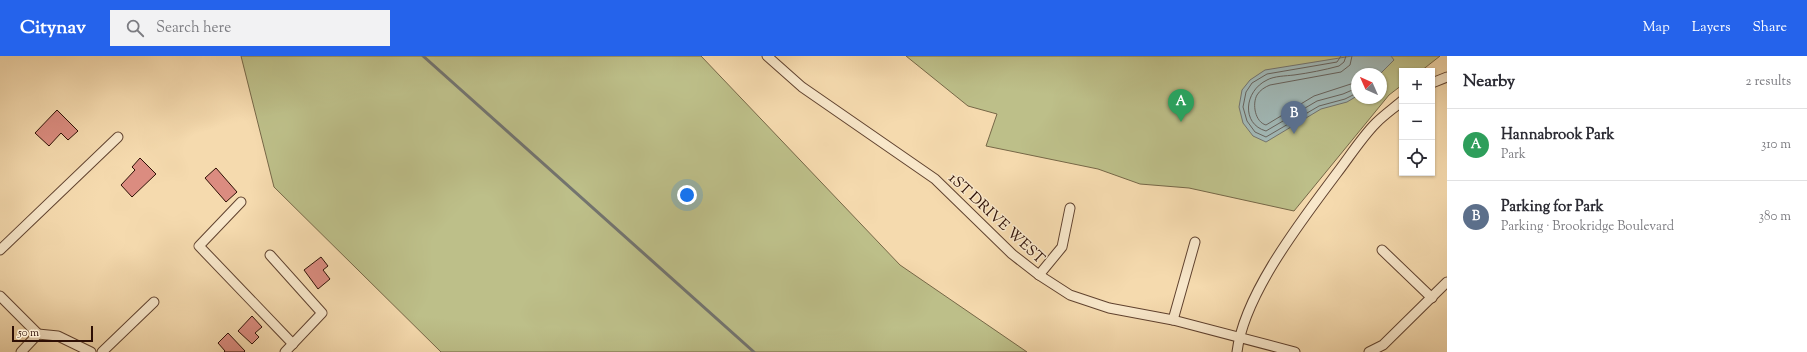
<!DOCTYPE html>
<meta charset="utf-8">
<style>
:root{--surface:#fff;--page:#f2f2f3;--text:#2b2b33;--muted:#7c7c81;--line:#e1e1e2;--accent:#2563eb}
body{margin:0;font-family:"Sorts Mill Goudy",serif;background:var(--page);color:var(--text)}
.controls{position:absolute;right:12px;top:12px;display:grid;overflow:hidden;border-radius:0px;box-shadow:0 1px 3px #0004}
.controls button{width:36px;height:36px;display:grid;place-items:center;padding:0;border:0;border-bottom:1px solid var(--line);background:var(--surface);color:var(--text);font:20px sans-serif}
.compass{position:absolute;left:1351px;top:12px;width:36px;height:36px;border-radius:50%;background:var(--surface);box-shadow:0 1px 3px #0004;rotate:315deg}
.scale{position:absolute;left:12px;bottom:10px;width:81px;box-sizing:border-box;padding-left:4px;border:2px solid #2e0f05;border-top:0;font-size:11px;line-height:14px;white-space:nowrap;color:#2e0f05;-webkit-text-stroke:3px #f8e7ca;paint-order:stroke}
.you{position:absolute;left:687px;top:139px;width:14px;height:14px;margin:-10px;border:3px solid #fff;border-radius:50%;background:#1a73e8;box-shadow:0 0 0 6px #1a73e833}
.badge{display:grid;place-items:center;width:26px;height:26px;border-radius:50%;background:var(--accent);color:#fff;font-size:13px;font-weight:700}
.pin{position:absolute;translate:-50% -33px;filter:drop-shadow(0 1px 2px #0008)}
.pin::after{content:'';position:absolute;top:21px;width:14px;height:12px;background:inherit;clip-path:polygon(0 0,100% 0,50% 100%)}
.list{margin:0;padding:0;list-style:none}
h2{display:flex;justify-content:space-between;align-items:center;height:52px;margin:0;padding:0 16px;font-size:17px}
h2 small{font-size:13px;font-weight:400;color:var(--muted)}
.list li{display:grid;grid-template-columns:26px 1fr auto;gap:12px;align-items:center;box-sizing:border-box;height:72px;padding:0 16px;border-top:1px solid var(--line)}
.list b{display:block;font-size:15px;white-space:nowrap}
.list p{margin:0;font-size:13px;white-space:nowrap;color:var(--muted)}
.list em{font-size:13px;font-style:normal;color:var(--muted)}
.icon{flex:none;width:22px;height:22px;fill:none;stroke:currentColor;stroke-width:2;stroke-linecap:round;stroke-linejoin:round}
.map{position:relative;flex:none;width:1447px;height:296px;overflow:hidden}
header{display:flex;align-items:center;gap:24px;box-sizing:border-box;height:56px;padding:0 20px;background:var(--accent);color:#fff}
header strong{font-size:19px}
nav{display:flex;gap:22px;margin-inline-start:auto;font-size:14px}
.search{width:280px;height:36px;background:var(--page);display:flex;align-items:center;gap:10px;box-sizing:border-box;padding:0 14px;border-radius:0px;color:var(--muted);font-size:15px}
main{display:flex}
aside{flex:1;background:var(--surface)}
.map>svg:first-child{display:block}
</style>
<header>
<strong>Citynav</strong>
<div class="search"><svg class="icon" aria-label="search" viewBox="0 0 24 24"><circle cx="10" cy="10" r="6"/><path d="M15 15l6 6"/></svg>Search here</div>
<nav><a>Map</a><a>Layers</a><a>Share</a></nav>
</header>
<main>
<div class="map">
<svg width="1447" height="296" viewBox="0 0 1447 296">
<rect width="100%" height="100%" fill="#f5daae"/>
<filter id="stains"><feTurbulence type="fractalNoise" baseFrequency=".005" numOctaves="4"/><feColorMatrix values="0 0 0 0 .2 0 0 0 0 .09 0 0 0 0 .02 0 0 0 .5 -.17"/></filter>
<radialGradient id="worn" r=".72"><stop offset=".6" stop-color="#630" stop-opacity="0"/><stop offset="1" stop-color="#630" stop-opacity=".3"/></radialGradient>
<g fill="#bdbf89" stroke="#766747" fill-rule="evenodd">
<polygon points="241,0 701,0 900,209 1027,296 441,296 274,131"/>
<path d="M906,0H1440L1421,15H1402V29L1389,39L1294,155L1189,132L1140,128L1098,113L986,90L997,58L968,50ZM1357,18H1381V42H1357Z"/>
</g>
<polygon fill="#a1b8b6" stroke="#73746f" points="1352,0 1391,0 1394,4 1380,18 1357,18 1357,40 1347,46 1321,53 1266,86 1253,80 1243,67 1239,51 1242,34 1250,24 1265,14"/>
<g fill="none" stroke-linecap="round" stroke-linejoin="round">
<g stroke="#68645e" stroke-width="1">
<polyline points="1341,0 1337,6 1267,18 1252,27 1246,36 1243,51 1247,65 1255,76 1266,81 1319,50 1345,43 1357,37"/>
<path d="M1346,0L1344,6L1339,10C1324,14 1309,17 1294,19C1286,20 1274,20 1267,24C1244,35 1241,68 1266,75L1317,45L1343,38L1357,32"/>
<path d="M1352,0L1350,9L1341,16L1270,29C1265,31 1260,34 1257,39C1252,48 1255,66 1266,69L1314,40L1357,26"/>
</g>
<polyline stroke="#73746f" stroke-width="3" points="423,0 754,296"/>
</g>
<g fill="#db8c80" stroke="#2e0f05">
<polygon points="57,54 78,75 68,84 61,77 49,90 35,77"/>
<polygon points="140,102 156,118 132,141 121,129 135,114 132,111"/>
<polygon points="216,112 237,136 226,146 205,122"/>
<polygon points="321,201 328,210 323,214 330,223 318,233 304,214"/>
<polygon points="252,260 262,271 255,277 259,281 252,288 238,275"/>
<polygon points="228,277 245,295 244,296 224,296 225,295 218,287"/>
</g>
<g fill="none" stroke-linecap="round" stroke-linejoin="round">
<g stroke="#60422f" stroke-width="11">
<g id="street">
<polyline points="767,0 802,31 935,123 1012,198 1039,219 1070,239 1109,252 1173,264 1295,296"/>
<polyline points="1432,27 1447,21"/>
<polyline points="241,146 199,190 293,288"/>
<polyline points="0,194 118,81"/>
<polyline points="1382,194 1432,242"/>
<polyline points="270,199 322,257 285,296"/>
<polyline points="1039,219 1062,191 1070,152"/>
<polyline points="0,240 38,278"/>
<polyline points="1173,264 1195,186"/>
<polyline points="38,278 58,280 91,296"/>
<polyline points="21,296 38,278"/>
<polyline points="102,296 154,246"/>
<path d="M1237,296C1244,238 1302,164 1337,117C1350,100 1362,81 1376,67C1384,59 1394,52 1402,45"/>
<polyline points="1369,296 1383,289 1447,226"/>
</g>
</g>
<use href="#street" stroke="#f8e7ca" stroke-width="9"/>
</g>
<g text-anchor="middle" stroke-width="3" stroke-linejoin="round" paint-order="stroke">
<g font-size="15" fill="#2e0f05" stroke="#f8e7ca">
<text transform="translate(997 162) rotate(43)" y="5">1ST DRIVE WEST</text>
</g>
</g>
<rect width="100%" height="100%" filter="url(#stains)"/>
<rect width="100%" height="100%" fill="url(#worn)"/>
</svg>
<div class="controls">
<button>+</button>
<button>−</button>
<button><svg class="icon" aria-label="locate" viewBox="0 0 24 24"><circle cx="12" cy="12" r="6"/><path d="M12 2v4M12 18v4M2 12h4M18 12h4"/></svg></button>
</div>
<svg class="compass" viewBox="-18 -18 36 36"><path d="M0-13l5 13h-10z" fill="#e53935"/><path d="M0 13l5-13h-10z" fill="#7c7c81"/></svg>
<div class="scale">50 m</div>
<div class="you"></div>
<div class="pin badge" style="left:1181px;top:66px;background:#2e9e5b">A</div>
<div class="pin badge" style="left:1294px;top:78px;background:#5c6f8a">B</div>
</div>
<aside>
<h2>Nearby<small>2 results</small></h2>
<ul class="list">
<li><span class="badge" style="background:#2e9e5b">A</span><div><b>Hannabrook Park</b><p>Park</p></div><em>310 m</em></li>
<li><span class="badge" style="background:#5c6f8a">B</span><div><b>Parking for Park</b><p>Parking · Brookridge Boulevard</p></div><em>380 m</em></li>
</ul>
</aside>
</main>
